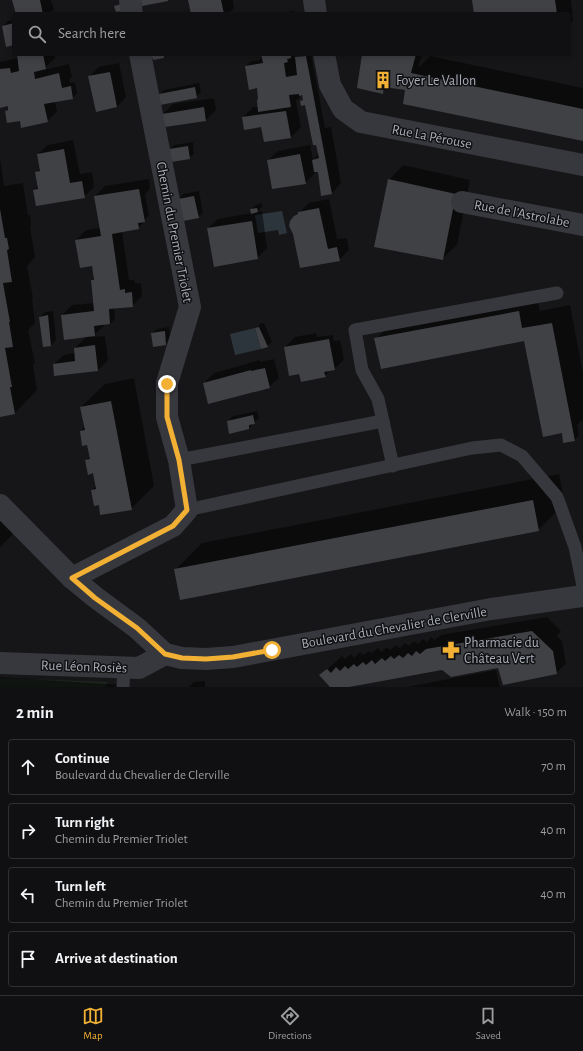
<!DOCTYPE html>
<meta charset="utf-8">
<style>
:root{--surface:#101012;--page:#19191b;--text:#f1f3f6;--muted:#9c9d9f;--line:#303032;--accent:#f2b134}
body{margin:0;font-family:"Alegreya Sans",sans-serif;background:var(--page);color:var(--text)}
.stop{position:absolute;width:12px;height:12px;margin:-9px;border:3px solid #f2b134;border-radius:50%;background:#fff}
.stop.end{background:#f2b134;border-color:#fff;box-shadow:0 1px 4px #0008}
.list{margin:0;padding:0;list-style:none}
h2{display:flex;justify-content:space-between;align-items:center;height:52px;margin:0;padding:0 16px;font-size:17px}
h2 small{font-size:13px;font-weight:400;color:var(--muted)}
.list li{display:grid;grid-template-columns:26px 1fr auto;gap:12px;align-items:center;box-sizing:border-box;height:56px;margin:0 8px 8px;padding:0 8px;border:1px solid var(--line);border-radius:4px}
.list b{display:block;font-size:15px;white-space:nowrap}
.list p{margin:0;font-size:13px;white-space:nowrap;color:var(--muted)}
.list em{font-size:13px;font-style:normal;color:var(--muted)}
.icon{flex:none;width:22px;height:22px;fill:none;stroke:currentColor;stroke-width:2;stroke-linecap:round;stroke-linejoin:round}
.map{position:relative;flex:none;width:583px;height:687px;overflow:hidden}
.search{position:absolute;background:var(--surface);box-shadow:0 2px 6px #0003;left:12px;right:12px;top:12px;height:44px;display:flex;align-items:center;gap:10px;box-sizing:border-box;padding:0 14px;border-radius:4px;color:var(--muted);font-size:15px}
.sheet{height:308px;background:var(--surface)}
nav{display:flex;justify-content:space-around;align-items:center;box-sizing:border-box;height:56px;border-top:1px solid var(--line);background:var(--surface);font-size:11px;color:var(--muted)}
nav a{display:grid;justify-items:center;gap:2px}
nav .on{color:var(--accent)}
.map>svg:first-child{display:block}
</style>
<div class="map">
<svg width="583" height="687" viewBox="0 0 583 687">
<rect width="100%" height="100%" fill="#161618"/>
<polygon fill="#1e261f" points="0,678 107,682 106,687 0,687"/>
<g fill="#2c353c">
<polygon points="282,211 287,233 279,235 278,230 258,233 255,215"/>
<polygon points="255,328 261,349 235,355 230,334"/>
</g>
<g fill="#0007">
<polygon points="13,0 51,0 54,9 49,14 17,14"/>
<polygon points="189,0 233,0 234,8 228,14 192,14"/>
<polygon points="473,0 571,0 573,21 569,25 569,14 475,14"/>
<polygon points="294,11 294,14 275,14"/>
<polygon points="14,20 14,44 3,26 8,21"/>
<polygon points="18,54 54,54 55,58 43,70 69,64 72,77 69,79 70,83 75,82 77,93 73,98 55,101 57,112 47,121 21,120 6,111 9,108 9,105 0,107 0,62 18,58"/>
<polygon points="262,54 294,54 295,59 300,54 311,54 325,128 331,127 341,183 332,193 319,171 315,171 315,173 305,183 268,160 278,151 310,145 313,160 319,153 306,104 301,101 304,98 303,94 300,95 300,97 296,101 301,127 291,137 265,141 262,126 243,117 253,107 259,107 258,86 246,66 251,61 259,60 263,56"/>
<polygon points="363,54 422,54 418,68 430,56 583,88 583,140 406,90 389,86 382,93"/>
<polygon points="119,63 126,97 117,107 89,77 99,67"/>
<polygon points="199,83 201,92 196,97 160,94 164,90"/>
<polygon points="214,98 216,110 206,120 163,114 173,104"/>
<polygon points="73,140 80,174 92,172 94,187 84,197 34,190 39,185 36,173 41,168 38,154 48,145"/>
<polygon points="193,142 194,154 189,158 170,150 174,145"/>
<polygon points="0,158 4,186 23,183 28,215 30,215 31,225 30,227 35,257 27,266 33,298 32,299 35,323 28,330 35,363 33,365 37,390 14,414 0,416"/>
<polygon points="403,165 470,180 457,245 442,259 389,180"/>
<polygon points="149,179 150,189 145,194 149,216 143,221 143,223 138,228 122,231 129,280 134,280 135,283 141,283 142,296 132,306 114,308 115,319 110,324 104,324 104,326 92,337 105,336 108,360 98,370 55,375 54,364 64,355 75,353 75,348 87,336 62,315 72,305 94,303 92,281 94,278 92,265 76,240 86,230 101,228 95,196 105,186"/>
<polygon points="199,191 203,213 198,217 179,199 183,194"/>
<polygon points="329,199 337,239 347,238 349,250 339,260 295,217 309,203"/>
<polygon points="262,203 262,207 257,212 262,211 267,248 257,258 208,228 218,219 252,213 251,209 256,205"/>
<polygon points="536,293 540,311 570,305 583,373 583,419 577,425 579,435 575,440 563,433 525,340 376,339 394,321"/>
<polygon points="53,311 56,340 51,345 40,317 45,312"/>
<polygon points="261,323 264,323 272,342 267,346 257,328"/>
<polygon points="169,327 170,339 165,344 152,333 157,329"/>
<polygon points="316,333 317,337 333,335 334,341 340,340 344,360 334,369 330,370 325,376 300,373 285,347 295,337"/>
<polygon points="274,359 279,378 269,387 204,383 214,373 260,360 260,362"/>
<polygon points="134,378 154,486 131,509 99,504 92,490 96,486 94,472 86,461 91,456 88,444 83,445 81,431 85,426 81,407 105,384"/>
<polygon points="257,411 259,418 249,428 230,432 228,421 233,416"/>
<polygon points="559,474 565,503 538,530 175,570 202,543"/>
<polygon points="0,511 17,530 0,547"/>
<polygon points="547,617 561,631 556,637 558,637 562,641 566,664 556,673 499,666 443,668 343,687 331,687 321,675 342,656 345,659 351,654 354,658 360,652 363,655 369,651 372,653 378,648 381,652 387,647 390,650 396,645 400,648 405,643 409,646 414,641 418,644 423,639 427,642 431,637 434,640 441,635"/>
<polygon points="496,670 500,687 407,687"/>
<polygon points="0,677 123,685 123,687 0,687"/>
<polygon points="205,681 205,687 189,687 194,682"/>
</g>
<g fill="#404145">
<polygon points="12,0 40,0 43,14 16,14"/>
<polygon points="141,0 168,0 168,1 142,6"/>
<polygon points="188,0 221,0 224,14 191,14"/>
<polygon points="472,0 555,0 557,14 474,14"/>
<polygon points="122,4 123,11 116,12 114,6"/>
<polygon points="14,23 14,45 6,47 2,26"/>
<polygon points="17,54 43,54 46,69 34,72 35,79 59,73 62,88 71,86 73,99 44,104 48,122 21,128 20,121 7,123 5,111 8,110 8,106 0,108 0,69 10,68 11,73 19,71"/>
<polygon points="151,54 164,54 164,58 153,60"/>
<polygon points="261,54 291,54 291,58 287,59 288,62 284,63 286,77 297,75 295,57 306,56 332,194 321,196 318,172 314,172 312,160 319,158 316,145 313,145 305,105 301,106 300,101 303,100 302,95 299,96 299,94 289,95 291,107 258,112 257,100 258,99 257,88 249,90 245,66 263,63"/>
<polygon points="362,54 416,54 411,73 583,109 583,141 403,104 405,90 384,87 383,94 357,88"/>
<polygon points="110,72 117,107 96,112 88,76"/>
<polygon points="195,87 197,98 160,105 159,94"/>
<polygon points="204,107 206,121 165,127 162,114"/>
<polygon points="286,111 291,138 264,142 261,127 244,130 242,117"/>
<polygon points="188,146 190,159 171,162 169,149"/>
<polygon points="64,149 70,183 82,181 85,198 36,206 33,190 38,189 35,172 40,171 37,154"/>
<polygon points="300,154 306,184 272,189 267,160"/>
<polygon points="388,179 456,194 443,260 374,247"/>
<polygon points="139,189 145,222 138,223 139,229 112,234 120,290 125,289 125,293 132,292 133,307 109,309 110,324 94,326 95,336 64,340 61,315 94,311 91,280 94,280 92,266 80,268 75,240 101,236 94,196"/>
<polygon points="194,196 199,218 183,221 178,199"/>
<polygon points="257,208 258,212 251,214 250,209"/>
<polygon points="319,208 328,249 337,247 340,261 300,268 293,234 289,226 290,221 294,216 298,214 298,212"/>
<polygon points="0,209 5,238 7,238 9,249 7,250 12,282 3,283 10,322 9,322 13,347 5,348 12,387 10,387 15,414 0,417"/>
<polygon points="252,221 258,259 214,267 207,228"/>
<polygon points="519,311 522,328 552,323 575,441 563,443 562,433 543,437 524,341 381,369 374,338"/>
<polygon points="48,315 51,346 43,347 39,317"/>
<polygon points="259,327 268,347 261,349 255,328"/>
<polygon points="165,331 166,345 153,347 151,333"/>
<polygon points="329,339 335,370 324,372 326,377 301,382 299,374 289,376 284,347"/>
<polygon points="95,345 98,371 54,376 53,364 75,361 74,348"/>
<polygon points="265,368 270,388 208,404 203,383 251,370 251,371"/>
<polygon points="111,401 132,510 100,515 99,505 94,506 91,490 96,489 93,473 88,475 85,460 90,459 87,445 82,446 80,431 85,430 80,407"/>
<polygon points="253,415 255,424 249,425 249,429 229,434 227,421"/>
<polygon points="533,500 539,531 180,600 174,569"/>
<polygon points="532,631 553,651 557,674 503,685 498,668 451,677 442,670 349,687 330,687 319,675 327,669 331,673 336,667 340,671 345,666 348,669 354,664 357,667 363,662 366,665 372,660 375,664 382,658 385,661 391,656 394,659 399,655 403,658 408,653 412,656 416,651 420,654 426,649"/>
</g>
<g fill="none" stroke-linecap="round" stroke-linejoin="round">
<g stroke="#37383d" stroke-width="13">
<polyline points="179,460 383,421"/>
<polyline points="393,466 378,399 362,370 355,330 557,293"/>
<polyline points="187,510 472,448 501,445 522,456 557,497 575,547 583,586"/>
<polyline points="123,687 124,668"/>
</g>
<g stroke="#37383d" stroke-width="22">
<polyline points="130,0 132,14"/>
<polyline points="314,0 316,14"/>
<polyline points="324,54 330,85 343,109 361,122 583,165"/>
<polyline points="462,202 583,225"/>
<polyline points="72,578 173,526 187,510 179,460 167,417 167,383 190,307 140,54"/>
<polyline points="0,663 139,668 165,654"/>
</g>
<polyline stroke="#37383d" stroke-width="22" points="0,505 72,578 95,597 137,628 165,654 182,658 206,659 233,657 491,609 583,596"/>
</g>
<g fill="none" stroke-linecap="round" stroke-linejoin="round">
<polyline stroke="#f2b134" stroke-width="5" points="167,384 167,417 179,460 187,510 173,526 72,578 95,598 137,628 165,654 182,658 206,659 233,657 272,650"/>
</g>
<defs>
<g id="building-bare" transform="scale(1.38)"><path d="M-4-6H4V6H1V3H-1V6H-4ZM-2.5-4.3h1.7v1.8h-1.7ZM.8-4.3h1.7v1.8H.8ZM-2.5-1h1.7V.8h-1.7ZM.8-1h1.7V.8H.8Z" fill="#f2b134" stroke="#111113" stroke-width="2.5" paint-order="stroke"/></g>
<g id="pharmacy-bare" transform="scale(1.38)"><path d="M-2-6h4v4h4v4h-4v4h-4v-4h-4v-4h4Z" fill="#f2b134" stroke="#111113" stroke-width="2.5" paint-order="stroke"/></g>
</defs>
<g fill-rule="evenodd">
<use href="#building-bare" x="383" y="80"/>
<use href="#pharmacy-bare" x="451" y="650"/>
</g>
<g text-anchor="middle" stroke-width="3" stroke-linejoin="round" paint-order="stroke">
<g font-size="14" fill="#a8adb8" stroke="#111113" text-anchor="start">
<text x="396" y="85">Foyer Le Vallon</text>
<text x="464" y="647">Pharmacie du<tspan x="464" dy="16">Château Vert</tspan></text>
</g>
<g font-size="14" fill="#a8adb8" stroke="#111113">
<text transform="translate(432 136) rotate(11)" y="5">Rue La Pérouse</text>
<text transform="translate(522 213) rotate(11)" y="5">Rue de l'Astrolabe</text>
<text transform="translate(175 232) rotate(79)" y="5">Chemin du Premier Triolet</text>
<text transform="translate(394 627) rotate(-10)" y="5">Boulevard du Chevalier de Clerville</text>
<text transform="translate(84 666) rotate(2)" y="5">Rue Léon Rosiès</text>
</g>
</g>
</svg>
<div class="stop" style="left:272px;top:650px"></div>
<div class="stop end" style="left:167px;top:384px"></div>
<div class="search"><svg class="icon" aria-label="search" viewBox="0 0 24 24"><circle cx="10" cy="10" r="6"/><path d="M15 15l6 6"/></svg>Search here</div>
</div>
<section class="sheet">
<h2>2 min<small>Walk · 150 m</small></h2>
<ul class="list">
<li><svg class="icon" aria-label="ahead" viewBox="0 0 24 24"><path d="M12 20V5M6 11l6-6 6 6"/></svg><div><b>Continue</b><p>Boulevard du Chevalier de Clerville</p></div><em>70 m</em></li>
<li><svg class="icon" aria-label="right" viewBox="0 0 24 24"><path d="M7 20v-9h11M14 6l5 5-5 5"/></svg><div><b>Turn right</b><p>Chemin du Premier Triolet</p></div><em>40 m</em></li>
<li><svg class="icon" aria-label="left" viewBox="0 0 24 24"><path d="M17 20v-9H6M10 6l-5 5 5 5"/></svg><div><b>Turn left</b><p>Chemin du Premier Triolet</p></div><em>40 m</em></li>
<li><svg class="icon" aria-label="arrive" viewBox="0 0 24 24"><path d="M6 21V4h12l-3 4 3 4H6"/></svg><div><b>Arrive at destination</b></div></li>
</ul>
</section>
<nav>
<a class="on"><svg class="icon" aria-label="map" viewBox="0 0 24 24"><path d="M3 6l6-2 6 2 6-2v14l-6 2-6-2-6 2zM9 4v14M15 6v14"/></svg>Map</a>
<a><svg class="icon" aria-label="directions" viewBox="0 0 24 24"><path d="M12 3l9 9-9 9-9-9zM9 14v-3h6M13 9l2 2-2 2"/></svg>Directions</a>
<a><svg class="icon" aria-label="saved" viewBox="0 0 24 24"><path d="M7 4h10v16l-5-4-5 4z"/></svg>Saved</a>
</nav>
